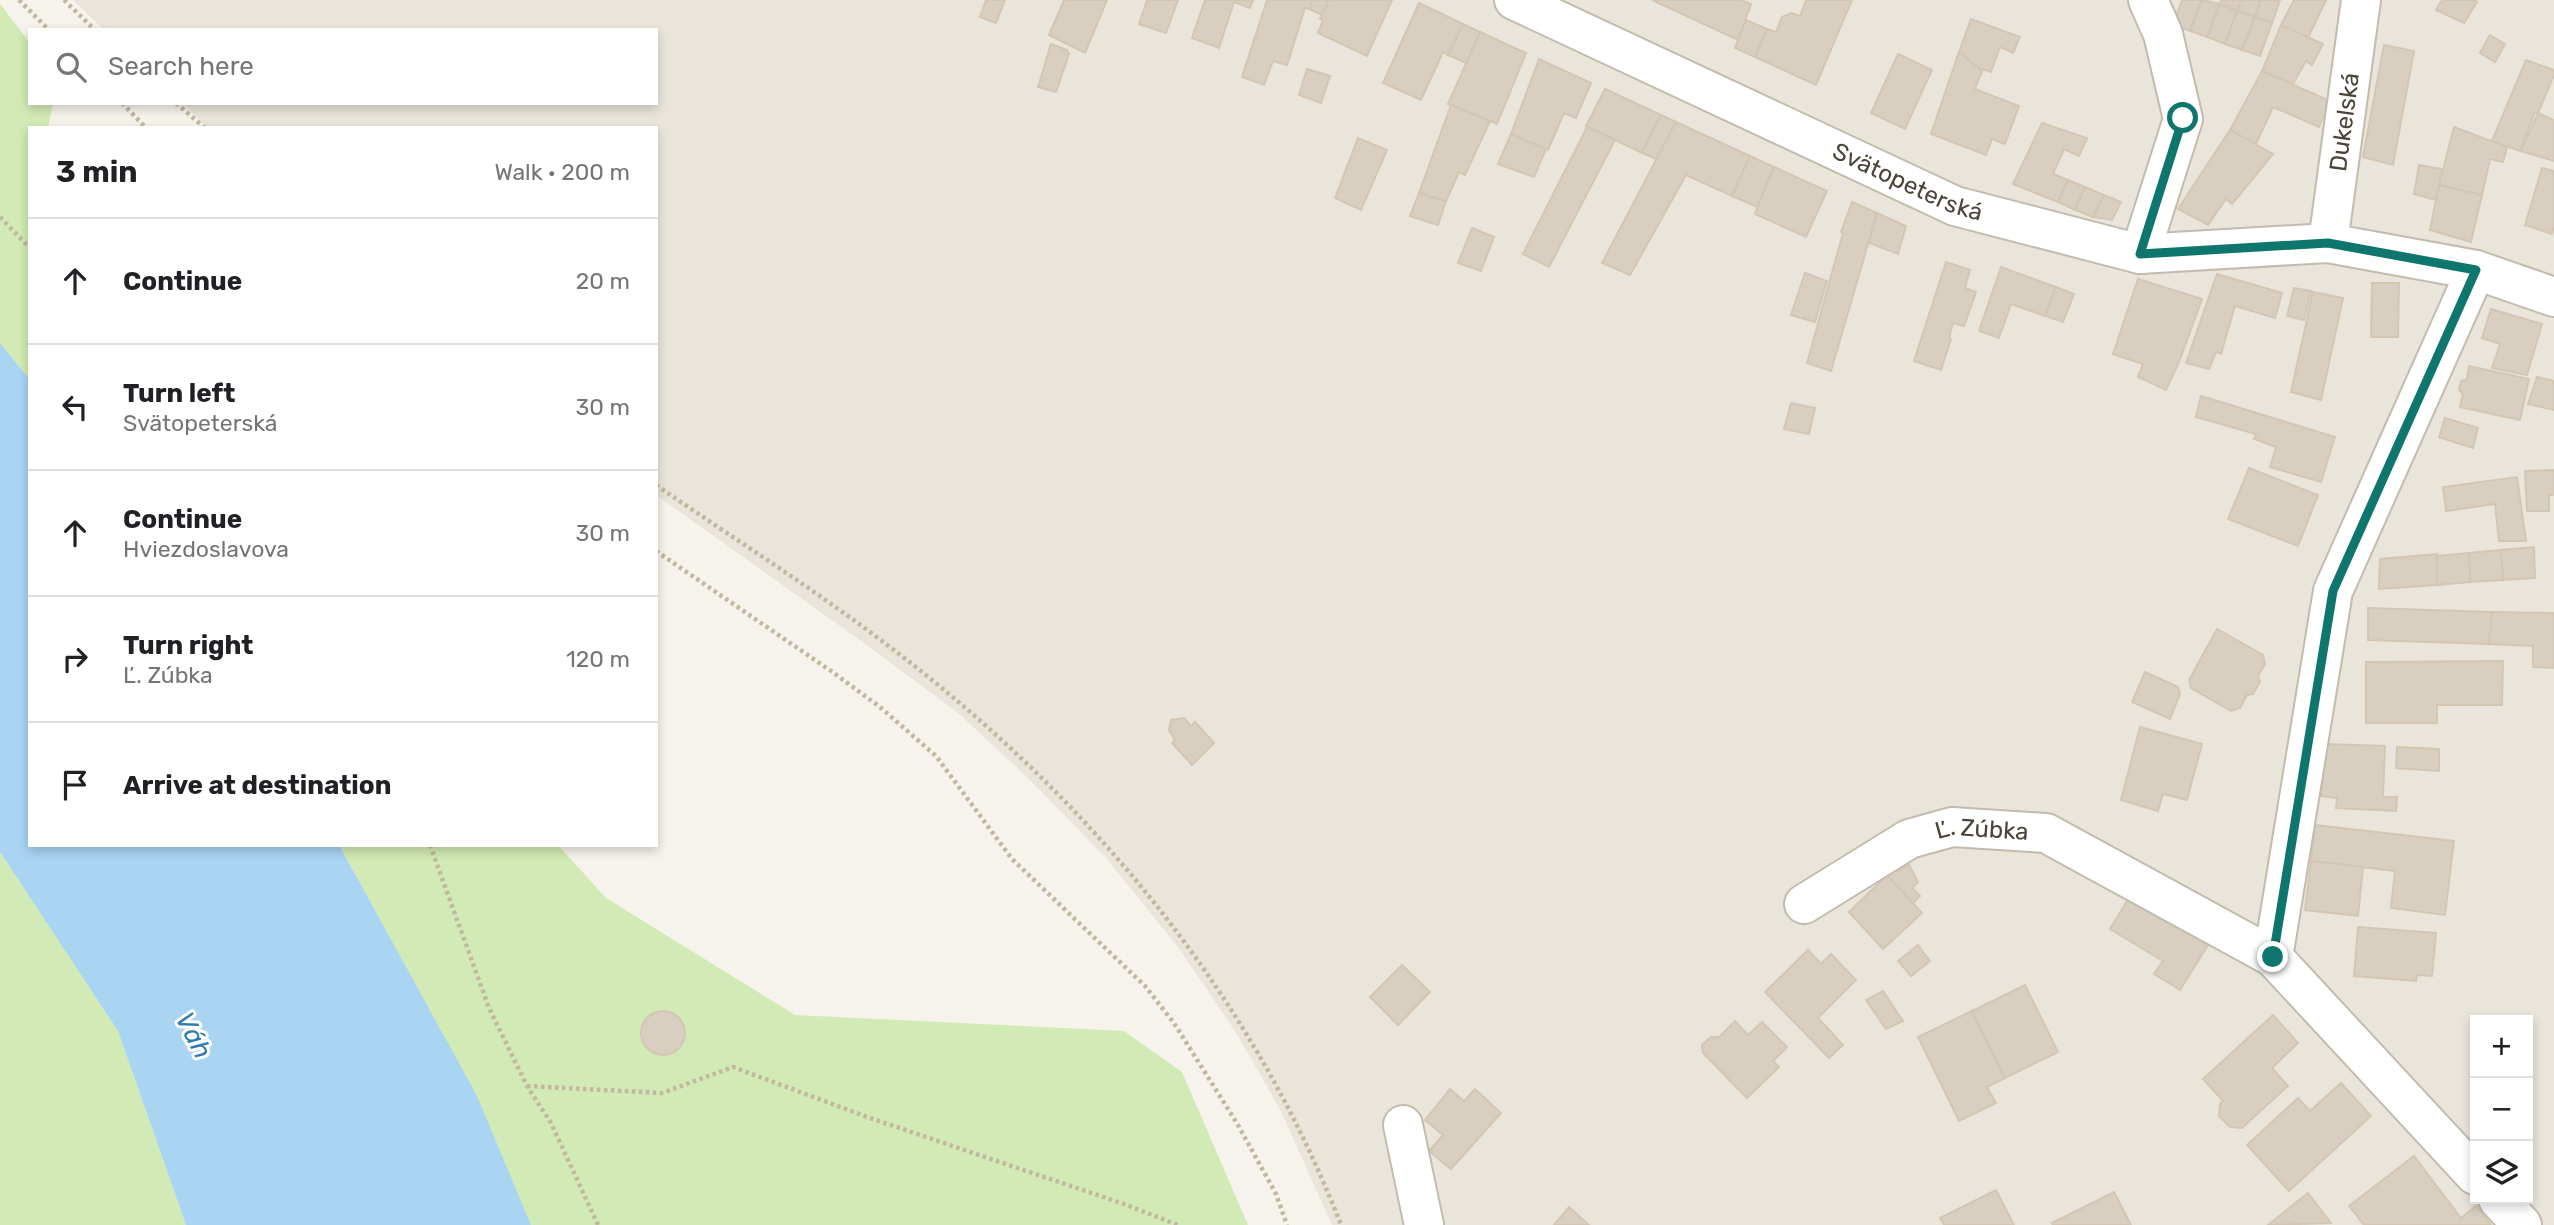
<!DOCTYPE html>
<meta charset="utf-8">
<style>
:root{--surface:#fff;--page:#f6f6f6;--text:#202124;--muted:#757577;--line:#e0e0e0}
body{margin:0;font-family:Rubik,sans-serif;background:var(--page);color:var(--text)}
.controls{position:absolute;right:21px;bottom:21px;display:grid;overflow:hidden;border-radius:0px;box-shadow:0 4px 10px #0003}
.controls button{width:63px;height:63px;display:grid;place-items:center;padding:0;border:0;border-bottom:2px solid var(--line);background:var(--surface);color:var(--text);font:35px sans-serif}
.stop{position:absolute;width:21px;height:21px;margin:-16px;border:5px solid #0f766e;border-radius:50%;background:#fff}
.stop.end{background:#0f766e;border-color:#fff;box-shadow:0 2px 7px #0008}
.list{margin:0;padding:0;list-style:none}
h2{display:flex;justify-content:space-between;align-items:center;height:91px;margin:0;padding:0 28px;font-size:30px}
h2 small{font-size:23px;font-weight:400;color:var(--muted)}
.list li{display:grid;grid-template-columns:46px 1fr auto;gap:21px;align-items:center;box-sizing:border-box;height:126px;padding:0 28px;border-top:2px solid var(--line)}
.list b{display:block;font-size:26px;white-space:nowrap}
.list p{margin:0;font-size:23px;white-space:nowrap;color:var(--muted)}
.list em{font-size:23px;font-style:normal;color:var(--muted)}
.icon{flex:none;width:38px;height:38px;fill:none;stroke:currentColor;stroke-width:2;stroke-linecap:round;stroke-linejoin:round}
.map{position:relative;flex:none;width:2554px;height:1225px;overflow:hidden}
.search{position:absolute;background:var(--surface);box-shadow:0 4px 10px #0003;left:28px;top:28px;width:630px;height:77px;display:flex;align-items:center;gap:18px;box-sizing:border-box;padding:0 24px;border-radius:0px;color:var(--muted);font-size:26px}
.panel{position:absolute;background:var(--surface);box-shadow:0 4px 10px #0003;left:28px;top:126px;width:630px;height:721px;border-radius:0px}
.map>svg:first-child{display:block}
</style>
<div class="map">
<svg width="2554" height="1225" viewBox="0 0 2554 1225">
<rect width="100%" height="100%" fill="#f6f3ec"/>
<path fill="#eae5da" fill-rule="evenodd" d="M73,0H2554V1225H1332L1280,1109L1235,1031L1178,947L1107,859L1030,780L957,712L857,638L656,495V128H208L182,103H656V30H104ZM2475,1020H2528V1199H2475Z"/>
<g fill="#d2eab5">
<polygon points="0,4 30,43 30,103 53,103 48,128 30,128 30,380 0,343"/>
<polygon points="339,845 558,845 606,898 795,1015 1124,1031 1182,1072 1248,1225 531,1225 476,1096"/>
<polygon points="0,852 118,1031 186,1225 0,1225"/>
</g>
<polygon fill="#a9d4f2" points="0,343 30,380 30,845 339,845 477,1096 531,1225 186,1225 118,1031 0,852"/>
<g fill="#d8cfc1" stroke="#d3c7b4" stroke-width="2">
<polygon points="986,0 1005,0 996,23 980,17"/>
<polygon points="1064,0 1107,0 1085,53 1049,35"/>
<polygon points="1147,0 1178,0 1166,33 1139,24"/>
<polygon points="1205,0 1253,0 1250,8 1234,2 1219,48 1192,38"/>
<polygon points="1267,0 1313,0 1309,9 1305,8 1287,65 1273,61 1264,85 1242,77"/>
<polygon points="1313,0 1329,0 1322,15 1309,9"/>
<polygon points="1329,0 1392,0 1367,56 1318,33 1323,20 1320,19"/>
<polygon points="1652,0 1741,0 1751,4 1738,40"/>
<polygon points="1806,0 1852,0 1816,85 1755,57 1767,29 1776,32 1782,17 1791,13 1800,16"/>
<polygon points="2182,0 2202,0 2190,31 2173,25"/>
<polygon points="2202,0 2220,4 2207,37 2190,31"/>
<polygon points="2221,0 2241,0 2237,11 2220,4"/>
<polygon points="2241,0 2261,0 2255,17 2237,11"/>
<polygon points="2261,0 2280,0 2272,23 2255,17"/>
<polygon points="2294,0 2326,0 2308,38 2281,25"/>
<polygon points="2442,0 2473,0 2477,2 2464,23 2436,10"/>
<polygon points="1419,3 1463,24 1448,55 1443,52 1421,100 1383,83"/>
<polygon points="2220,4 2237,11 2225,44 2207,37"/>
<polygon points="2237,11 2255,17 2242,50 2225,44"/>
<polygon points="2255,17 2272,23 2260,56 2242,50"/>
<polygon points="1971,19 2020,37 2013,53 2000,47 1991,72 1983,69 1982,71 1959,52"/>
<polygon points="1746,20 1767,29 1755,57 1735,48"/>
<polygon points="1463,24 1480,32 1466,63 1448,55"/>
<polygon points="2281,25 2323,44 2312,65 2306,61 2293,84 2262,71"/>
<polygon points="1480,32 1526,53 1497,124 1448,104"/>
<polygon points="2490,35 2505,44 2495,62 2480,53"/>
<polygon points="1051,44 1067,50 1069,54 1056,92 1038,87"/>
<polygon points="2384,45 2414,51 2393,165 2363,157"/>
<polygon points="1959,52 1982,71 1975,89 2019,106 2005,144 1992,139 1986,155 1931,134"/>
<polygon points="1898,54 1932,70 1905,129 1871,113"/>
<polygon points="1539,59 1591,83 1576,118 1564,113 1548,150 1511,134"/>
<polygon points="2526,60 2554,70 2554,75 2538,113 2535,112 2520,151 2492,141"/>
<polygon points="1307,69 1330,76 1321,103 1299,95"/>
<polygon points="2262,71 2330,101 2319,127 2273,107 2256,144 2230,130"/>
<polygon points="1605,89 1661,115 1642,153 1586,126"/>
<polygon points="1451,105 1490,121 1465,175 1459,172 1446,201 1419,193"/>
<polygon points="2538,113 2554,120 2554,161 2521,151"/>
<polygon points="1661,115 1676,122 1656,159 1642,153"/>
<polygon points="1676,122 1750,156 1732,196 1686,175 1630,275 1602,263"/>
<polygon points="2042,123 2087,138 2079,156 2064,149 2053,174 2068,180 2058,202 2013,184"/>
<polygon points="1587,127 1615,140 1549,267 1523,254"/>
<polygon points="2454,127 2507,147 2503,162 2490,159 2482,195 2439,185"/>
<polygon points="2230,130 2273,154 2232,204 2226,199 2208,225 2178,209"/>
<polygon points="1511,134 1546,149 1534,177 1498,164"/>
<polygon points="1358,138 1387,150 1361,210 1335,198"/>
<polygon points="1750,156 1774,167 1757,207 1732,196"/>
<polygon points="2419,165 2442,169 2436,200 2414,194"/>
<polygon points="1774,167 1827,191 1806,237 1755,214"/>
<polygon points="2542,168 2554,171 2554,226 2552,234 2525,225"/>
<polygon points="2068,180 2085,187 2075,210 2058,202"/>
<polygon points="2439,185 2482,195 2471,242 2430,230"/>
<polygon points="2085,187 2104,195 2093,217 2075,210"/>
<polygon points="1419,193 1446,201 1438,225 1410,216"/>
<polygon points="2104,195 2121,202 2112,220 2093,217"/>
<polygon points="1852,202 1877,213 1831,371 1807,363 1843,233 1841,232"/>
<polygon points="1877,213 1906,226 1898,254 1869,243"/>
<polygon points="1472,228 1494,237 1481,271 1458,263"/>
<polygon points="1946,262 1970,270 1965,288 1976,292 1964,326 1953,323 1949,338 1951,339 1941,370 1914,361"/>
<polygon points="2001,267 2056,287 2045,316 2011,304 1999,338 1979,331"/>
<polygon points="1805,273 1827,281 1815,322 1791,315"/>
<polygon points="2217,274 2282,293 2275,318 2235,306 2221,354 2216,352 2209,369 2186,363"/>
<polygon points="2138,279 2202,299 2179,362 2166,390 2138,377 2143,364 2113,354"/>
<polygon points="2372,283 2399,283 2398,337 2371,337"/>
<polygon points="2056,287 2074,294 2063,322 2045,316"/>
<polygon points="2294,288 2311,291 2304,320 2287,316"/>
<polygon points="2313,292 2343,298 2321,400 2291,392"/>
<polygon points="2491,309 2542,324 2527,375 2492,368 2500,344 2482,338"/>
<polygon points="2469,366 2529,379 2520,420 2460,407 2463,394 2459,390 2461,381 2467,379"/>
<polygon points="2537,377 2554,381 2554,410 2528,404"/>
<polygon points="2201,396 2335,437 2321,482 2270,467 2276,447 2254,439 2256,434 2196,417"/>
<polygon points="1791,403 1815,408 1809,434 1784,429"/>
<polygon points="2445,418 2478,428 2473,448 2439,437"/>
<polygon points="2249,468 2318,495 2298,546 2228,519"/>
<polygon points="2554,470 2554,495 2549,495 2549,511 2527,511 2525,471"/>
<polygon points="2517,477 2526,541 2499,541 2495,504 2446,511 2443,487"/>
<polygon points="2534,547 2535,578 2503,580 2501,550"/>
<polygon points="2501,550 2503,580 2470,582 2469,553"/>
<polygon points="2469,553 2470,582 2437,585 2437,556"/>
<polygon points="2437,554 2437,585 2379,589 2380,559"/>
<polygon points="2368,608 2492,612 2489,644 2368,640"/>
<polygon points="2492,612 2554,613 2554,668 2533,667 2533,646 2489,644"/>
<polygon points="2217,629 2263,655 2265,664 2258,676 2260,682 2253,694 2247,695 2240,708 2231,711 2191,688 2189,680"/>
<polygon points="2503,661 2502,705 2437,705 2437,723 2366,723 2366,662"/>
<polygon points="2145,672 2178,687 2180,694 2170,719 2132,702"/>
<polygon points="1184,718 1191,726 1195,722 1214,743 1192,765 1172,743 1175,740 1169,730 1171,720"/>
<polygon points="2140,727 2202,744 2187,800 2163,794 2158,811 2121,800"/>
<polygon points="2325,744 2385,746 2383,797 2397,797 2396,811 2336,808 2337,798 2321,796"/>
<polygon points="2397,747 2439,749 2439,771 2396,768"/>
<polygon points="2315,825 2454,841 2445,915 2391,908 2395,871 2311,861"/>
<polygon points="2311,861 2363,867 2358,916 2305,910"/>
<polygon points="1909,865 1918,882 1912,888 1920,896 1913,903 1887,875"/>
<polygon points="1887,875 1922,913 1883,949 1849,912"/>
<polygon points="2132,893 2210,942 2180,990 2154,974 2163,961 2110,929"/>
<polygon points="2358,927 2436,933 2432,976 2417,975 2416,981 2354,976"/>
<polygon points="1918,945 1930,961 1911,976 1898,961"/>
<polygon points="1808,950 1821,964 1831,954 1856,980 1818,1018 1843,1045 1829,1058 1765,992"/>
<polygon points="1402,965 1430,992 1398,1025 1370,997"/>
<polygon points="2025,985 2058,1052 2005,1078 1972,1011"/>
<polygon points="1883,991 1903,1021 1886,1029 1866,1000"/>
<polygon points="1972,1011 2005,1078 1987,1087 1996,1103 1959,1121 1918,1037"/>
<circle cx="663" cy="1033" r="22"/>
<polygon points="2273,1015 2298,1043 2272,1068 2288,1086 2242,1128 2230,1127 2219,1116 2220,1104 2223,1101 2203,1079"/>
<polygon points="1735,1021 1748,1035 1762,1022 1787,1047 1773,1061 1779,1067 1747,1098 1703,1053 1702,1045 1711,1037 1719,1037"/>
<polygon points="2341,1083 2371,1116 2289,1191 2247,1145 2298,1098 2310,1111"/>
<polygon points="1450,1089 1464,1101 1475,1089 1501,1113 1451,1169 1429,1151 1443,1135 1425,1120"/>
<polygon points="2414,1156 2461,1218 2476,1206 2491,1225 2364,1225 2349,1206"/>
<polygon points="1996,1190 2014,1225 1944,1225 1940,1218"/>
<polygon points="2114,1192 2131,1225 2053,1225 2052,1223"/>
<polygon points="2308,1193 2331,1223 2268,1225"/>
<polygon points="1569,1207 1589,1225 1554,1225"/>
</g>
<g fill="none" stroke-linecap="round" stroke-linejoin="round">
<g stroke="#c2bbae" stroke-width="42">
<g id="minor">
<path id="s1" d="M1514,0L1955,206L2140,254L2328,243L2476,270L2554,297"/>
<path id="s2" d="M2328,243L2361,0"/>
<polyline points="2140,254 2183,119 2163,34 2148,0"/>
<path id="s3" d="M1804,904L1909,839L1952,827L2046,833L2273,957"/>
<polyline points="1403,1125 1424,1225"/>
<polyline points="2475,1175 2273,957 2333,591 2476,270"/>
<polyline points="2498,1199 2522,1225"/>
</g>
</g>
<g stroke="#c4b79f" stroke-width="4.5" stroke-dasharray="3.5 3.5" stroke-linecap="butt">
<polyline points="19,0 49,30"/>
<polyline points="64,0 95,30"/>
<polyline points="122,103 146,128"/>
<polyline points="176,103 205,128"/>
<polyline points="0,217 30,248"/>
<path d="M656,485C730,536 806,584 878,638C1081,789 1249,987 1341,1225"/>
<polyline points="656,551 831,671 880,707 936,756 1012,859 1145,986 1174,1023 1238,1125 1276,1194 1287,1225"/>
<polyline points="430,845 489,1008 527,1086 551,1123 598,1225"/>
<polyline points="527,1086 662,1093 733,1067 870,1118 1124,1204 1178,1225"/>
</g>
<use href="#minor" stroke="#fff" stroke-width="38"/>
</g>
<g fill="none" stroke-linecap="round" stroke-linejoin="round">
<polyline stroke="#0f766e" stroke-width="9" points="2183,118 2140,254 2328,243 2476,270 2333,591 2273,957"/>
</g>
<g text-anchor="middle" stroke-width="6" stroke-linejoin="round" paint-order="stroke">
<g font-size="24" fill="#4b4439" stroke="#fff">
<text dy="8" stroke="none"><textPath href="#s2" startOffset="122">Dukelská</textPath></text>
<text dy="8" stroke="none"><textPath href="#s1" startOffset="434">Svätopeterská</textPath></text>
<text dy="8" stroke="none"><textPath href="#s3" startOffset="198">Ľ. Zúbka</textPath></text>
</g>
<g font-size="26" font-style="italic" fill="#2e7ab2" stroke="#fff">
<text transform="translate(194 1035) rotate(63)" y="9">Váh</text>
</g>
</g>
</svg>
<div class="controls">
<button>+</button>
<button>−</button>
<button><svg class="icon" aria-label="layers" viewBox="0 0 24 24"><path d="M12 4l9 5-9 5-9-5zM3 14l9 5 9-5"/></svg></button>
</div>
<div class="stop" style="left:2183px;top:118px"></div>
<div class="stop end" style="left:2273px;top:957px"></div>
<div class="search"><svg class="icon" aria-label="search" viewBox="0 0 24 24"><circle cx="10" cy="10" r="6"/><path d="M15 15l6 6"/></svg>Search here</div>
<section class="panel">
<h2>3 min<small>Walk · 200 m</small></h2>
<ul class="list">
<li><svg class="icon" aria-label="ahead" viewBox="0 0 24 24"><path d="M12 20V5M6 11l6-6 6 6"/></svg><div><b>Continue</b></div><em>20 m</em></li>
<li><svg class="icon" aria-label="left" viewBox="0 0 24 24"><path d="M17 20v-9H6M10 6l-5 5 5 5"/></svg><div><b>Turn left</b><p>Svätopeterská</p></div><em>30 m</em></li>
<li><svg class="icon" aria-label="ahead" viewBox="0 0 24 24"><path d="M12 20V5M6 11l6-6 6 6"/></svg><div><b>Continue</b><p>Hviezdoslavova</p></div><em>30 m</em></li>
<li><svg class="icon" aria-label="right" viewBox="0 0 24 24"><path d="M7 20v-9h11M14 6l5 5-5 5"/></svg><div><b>Turn right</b><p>Ľ. Zúbka</p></div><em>120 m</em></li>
<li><svg class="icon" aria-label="arrive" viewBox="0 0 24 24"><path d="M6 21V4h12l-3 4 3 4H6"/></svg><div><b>Arrive at destination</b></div></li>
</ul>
</section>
</div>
